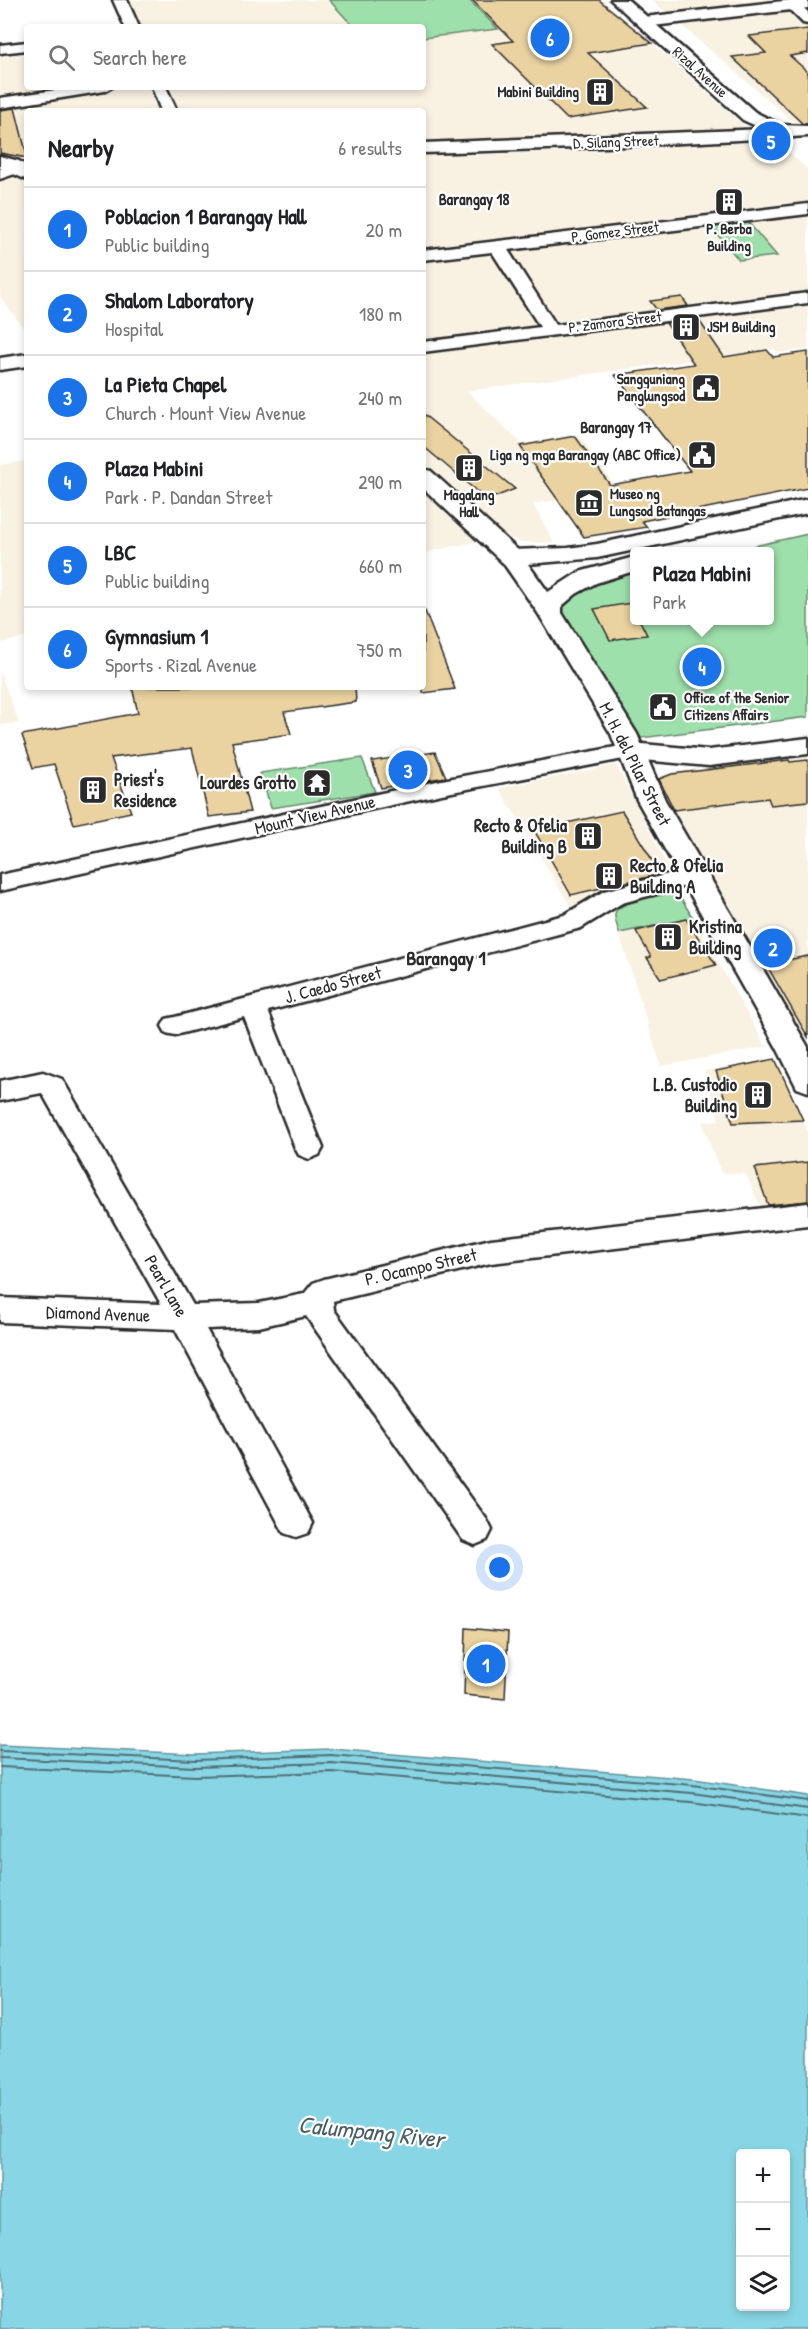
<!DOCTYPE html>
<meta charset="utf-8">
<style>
:root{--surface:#fff;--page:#f2f2f2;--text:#202124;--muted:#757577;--line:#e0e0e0;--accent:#1a73e8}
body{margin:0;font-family:"Patrick Hand",sans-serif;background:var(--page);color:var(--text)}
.controls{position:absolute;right:18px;bottom:18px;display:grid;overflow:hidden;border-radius:6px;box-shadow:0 3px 9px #0003}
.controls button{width:54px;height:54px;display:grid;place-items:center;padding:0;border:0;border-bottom:2px solid var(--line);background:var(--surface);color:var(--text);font:30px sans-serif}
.you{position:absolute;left:500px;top:1568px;width:21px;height:21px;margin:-15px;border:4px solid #fff;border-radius:50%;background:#1a73e8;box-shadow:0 0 0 9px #1a73e833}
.badge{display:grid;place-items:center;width:39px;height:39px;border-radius:50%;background:var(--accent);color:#fff;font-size:20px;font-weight:700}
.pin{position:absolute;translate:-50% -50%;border:3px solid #fff;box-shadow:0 2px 6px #0006}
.popup{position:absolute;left:630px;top:547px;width:144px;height:78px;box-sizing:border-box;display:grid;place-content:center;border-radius:6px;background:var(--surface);filter:drop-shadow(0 2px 4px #0005);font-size:20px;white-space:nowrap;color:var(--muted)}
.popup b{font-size:22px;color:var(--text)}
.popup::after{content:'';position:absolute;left:50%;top:100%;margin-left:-12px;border:12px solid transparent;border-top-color:var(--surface)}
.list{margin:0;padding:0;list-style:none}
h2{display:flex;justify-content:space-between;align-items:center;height:78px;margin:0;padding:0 24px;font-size:26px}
h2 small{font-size:20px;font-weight:400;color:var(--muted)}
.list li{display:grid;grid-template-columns:39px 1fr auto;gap:18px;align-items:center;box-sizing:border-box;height:84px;padding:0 24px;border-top:2px solid var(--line)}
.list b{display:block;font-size:22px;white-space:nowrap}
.list p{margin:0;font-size:20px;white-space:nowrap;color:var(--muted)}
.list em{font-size:20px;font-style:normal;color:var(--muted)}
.icon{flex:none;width:33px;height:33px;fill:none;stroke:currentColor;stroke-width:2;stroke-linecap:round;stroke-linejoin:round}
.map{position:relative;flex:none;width:808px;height:2329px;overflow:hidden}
.search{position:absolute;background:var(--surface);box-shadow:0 3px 9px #0003;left:24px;top:24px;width:402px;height:66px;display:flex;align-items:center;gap:15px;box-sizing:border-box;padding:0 21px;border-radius:6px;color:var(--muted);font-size:22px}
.panel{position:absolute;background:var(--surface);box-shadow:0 3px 9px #0003;left:24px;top:108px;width:402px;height:582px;border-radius:6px}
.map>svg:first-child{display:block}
</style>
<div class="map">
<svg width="808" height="2329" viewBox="0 0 808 2329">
<rect width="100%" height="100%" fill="#fff"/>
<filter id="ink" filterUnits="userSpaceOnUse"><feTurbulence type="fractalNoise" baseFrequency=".0167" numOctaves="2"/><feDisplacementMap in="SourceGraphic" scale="12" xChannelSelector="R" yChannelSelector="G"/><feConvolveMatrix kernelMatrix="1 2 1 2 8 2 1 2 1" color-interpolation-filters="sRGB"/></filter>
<g filter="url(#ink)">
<g fill="#f9f2e3">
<polygon points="125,0 603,0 746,127 746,130 565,139 423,143 423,111 177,111 165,87 423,87 423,27 137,27"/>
<polygon points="652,0 808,0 669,15"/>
<polygon points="787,10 808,27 808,126 799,127 679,23"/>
<polygon points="27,47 27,87 95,87 0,101 0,50"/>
<polygon points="111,87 152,87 164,111 27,111 27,159 17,159 0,155 0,105"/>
<polygon points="773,137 808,170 808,206 423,250 423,153 467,155 641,149"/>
<polygon points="15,172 27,181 27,328 24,329 0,296 0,177"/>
<polygon points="808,214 808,292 555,325 502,248"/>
<polygon points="494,251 541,325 423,340 423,259"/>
<polygon points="808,303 808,349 779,353 774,349 467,391 522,444 578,434 617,489 533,504 554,543 520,542 496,531 423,461 423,354"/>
<polygon points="27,461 27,637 0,643 0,465"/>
<polygon points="423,490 457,524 478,541 423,553"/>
<polygon points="0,672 19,723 0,725"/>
<polygon points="808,757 808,1041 658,787 659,777 672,772"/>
<polygon points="616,765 672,874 618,887 572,909 499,788"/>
<polygon points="693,918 766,1047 661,1066 619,933"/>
<polygon points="777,1059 808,1132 808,1204 762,1210 746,1174 721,1173 702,1122 719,1120 704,1071"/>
</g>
<g fill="#9ee0ab" stroke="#64866b" stroke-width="1.5">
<polygon points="329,0 469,0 498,29 423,38 423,27 354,27"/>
<polygon points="747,221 777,256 739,260 710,226"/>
<polygon points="808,534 808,717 641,738 565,617 563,610 567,597 593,583 634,573 634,620 770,620 770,552 732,551"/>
<polygon points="362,758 375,792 271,808 260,773"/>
<path d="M677,892L693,918L619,933C618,927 614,919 615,914C616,901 666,895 677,892Z"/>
</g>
<path fill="#88d6e5" stroke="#63929b" stroke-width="1.5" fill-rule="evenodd" d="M0,1745L195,1754L331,1749L694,1779L808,1796V2329H0ZM740,2154H786V2306H740Z"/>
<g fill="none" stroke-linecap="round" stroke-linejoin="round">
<g stroke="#506f75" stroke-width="2">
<polyline points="0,1751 195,1760 331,1755 693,1785 808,1801"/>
<polyline points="0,1758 195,1767 331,1763 692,1793 808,1809"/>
<polyline points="0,1767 195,1776 331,1772 691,1802 808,1818"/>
</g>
</g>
<g fill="#ebd3a1" stroke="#2b2b2b" stroke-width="1.5">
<polygon points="472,0 599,0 652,43 588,53 647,107 567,119 492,44 513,41"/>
<polygon points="808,29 808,53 790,56 808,72 808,124 803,124 732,57 766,53 749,36"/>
<polygon points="15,108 27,156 27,158 0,153 0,110"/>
<polygon points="682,297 688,306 657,310 650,301"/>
<polygon points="698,319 724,357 767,350 773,357 808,352 808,488 642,521 647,527 584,537 520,446 575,436 610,485 690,471 615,375 694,364 666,323"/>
<polygon points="423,414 515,489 487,500 423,446"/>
<polygon points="631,603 634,611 634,621 640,621 647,635 610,640 594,609"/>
<polygon points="423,611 425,611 455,689 423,693"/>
<polygon points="132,687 355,687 356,702 284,712 291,734 232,742 250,812 209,817 192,748 111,758 131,812 74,824 54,764 33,768 22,735 138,713"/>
<polygon points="435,752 446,777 381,788 372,761"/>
<polygon points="789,760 790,762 808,760 808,801 771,805 768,798 674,810 659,779 672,774"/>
<polygon points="622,811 661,874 571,895 534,830"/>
<polygon points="686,919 716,965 661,979 647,958 651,957 636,931"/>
<polygon points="808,956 808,1037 766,964"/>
<polygon points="775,1059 803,1120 733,1123 716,1071"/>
<polygon points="808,1162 808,1201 768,1205 755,1168"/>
<polygon points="466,1628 508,1632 505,1699 464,1695"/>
</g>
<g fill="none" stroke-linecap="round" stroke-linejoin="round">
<g stroke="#2b2b2b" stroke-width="5">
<g id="minor">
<polygon points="113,0 127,0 139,27 125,27"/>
<polygon points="792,1 797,2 808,12 808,24 803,23 785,5"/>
<polygon points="27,42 27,50 0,53 0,45"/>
<polygon points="76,87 112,87 105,91 0,108 0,98"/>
<polygon points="152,87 166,87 177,111 161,111"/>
<polygon points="18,163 26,168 24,171 0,179 0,169"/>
<polygon points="808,204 808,214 508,250 556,325 808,293 808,303 423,352 423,342 540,327 492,252 423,260 423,250"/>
<polygon points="27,354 27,366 0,370 0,358"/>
<polygon points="631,744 639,746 643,751 639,756 442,794 0,891 0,875 442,780"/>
<polygon points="695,867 704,869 707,875 704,881 622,903 581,928 268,1011 323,1148 319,1155 309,1159 299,1155 295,1148 244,1017 175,1035 166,1033 162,1026 166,1019 175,1017 564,915 604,891"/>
<polygon points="43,1072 62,1079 193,1305 259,1303 304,1294 313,1283 324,1279 491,1239 808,1203 808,1225 491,1263 333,1301 334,1310 487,1520 492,1530 487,1540 475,1545 463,1540 306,1316 259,1327 206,1329 313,1523 308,1533 296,1537 284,1533 175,1329 0,1322 0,1298 161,1304 42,1093 0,1101 0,1081"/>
</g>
</g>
<g stroke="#2b2b2b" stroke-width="5">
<g id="tertiary">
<polygon points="792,0 808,0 808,8 644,27 636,22 644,17"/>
<polygon points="788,128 794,129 797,133 794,137 607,147 423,153 423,143"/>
<polygon points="0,156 19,161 27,166 27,180 0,168"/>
<polygon points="423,469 431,471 520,552 523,557 520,562 511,564 502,562 423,488"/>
<polygon points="808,738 808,754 709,766 631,759 621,757 618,751 621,745 631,743 709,750"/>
</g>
</g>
<g stroke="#2b2b2b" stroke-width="5">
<g id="secondary">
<polygon points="611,0 628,0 755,112 781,125 808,126 808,136 791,137 771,133 743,120"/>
<polygon points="808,499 808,513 597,558 528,564 548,592 579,572 634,557 634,571 596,583 576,594 562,606 562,613 637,734 665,800 808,1047 808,1092 797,1088 777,1048 637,800 611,734 538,613 499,557 502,552 511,550 568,548 597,544"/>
</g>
</g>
<use href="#minor" fill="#fff" fill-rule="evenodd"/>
<use href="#tertiary" fill="#fff" fill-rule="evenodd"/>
<use href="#secondary" fill="#fff" fill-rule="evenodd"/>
</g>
</g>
<defs>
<g id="building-square" transform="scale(1.5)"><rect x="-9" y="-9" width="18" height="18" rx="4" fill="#2b2b2b" stroke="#fff"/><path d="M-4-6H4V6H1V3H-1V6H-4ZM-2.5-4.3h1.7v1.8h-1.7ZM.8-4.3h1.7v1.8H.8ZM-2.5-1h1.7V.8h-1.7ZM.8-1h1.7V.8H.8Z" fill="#fff"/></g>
<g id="civic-square" transform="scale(1.5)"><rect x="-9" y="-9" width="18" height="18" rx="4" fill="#2b2b2b" stroke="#fff"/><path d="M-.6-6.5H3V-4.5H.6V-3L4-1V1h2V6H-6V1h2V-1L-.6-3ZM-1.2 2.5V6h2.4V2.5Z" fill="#fff"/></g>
<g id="museum-square" transform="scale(1.5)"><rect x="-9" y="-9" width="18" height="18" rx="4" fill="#2b2b2b" stroke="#fff"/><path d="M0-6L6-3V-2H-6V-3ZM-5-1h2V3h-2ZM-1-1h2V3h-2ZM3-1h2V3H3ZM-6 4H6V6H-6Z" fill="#fff"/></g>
<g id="temple-square" transform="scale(1.5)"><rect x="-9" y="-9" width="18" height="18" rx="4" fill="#2b2b2b" stroke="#fff"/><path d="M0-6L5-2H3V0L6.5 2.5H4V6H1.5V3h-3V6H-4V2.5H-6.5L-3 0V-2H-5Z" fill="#fff"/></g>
</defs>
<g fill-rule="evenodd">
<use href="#building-square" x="600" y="92"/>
<use href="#building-square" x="729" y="202"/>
<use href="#building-square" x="686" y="327"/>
<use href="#civic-square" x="706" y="388"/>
<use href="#civic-square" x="702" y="455"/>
<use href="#building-square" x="469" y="468"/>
<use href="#museum-square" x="589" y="503"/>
<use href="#civic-square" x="663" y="707"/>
<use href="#temple-square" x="317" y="783"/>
<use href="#building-square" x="93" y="790"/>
<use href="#building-square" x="588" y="836"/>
<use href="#building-square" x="609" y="876"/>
<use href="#building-square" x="668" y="937"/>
<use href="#building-square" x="758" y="1095"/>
</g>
<g text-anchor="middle" stroke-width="4.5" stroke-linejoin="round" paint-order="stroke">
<g font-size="15" fill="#2b2b2b" stroke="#fff">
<text transform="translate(700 72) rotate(42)" y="5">Rizal Avenue</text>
<text transform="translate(616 142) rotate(-2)" y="5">D. Silang Street</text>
<text transform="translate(615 232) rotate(-7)" y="5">P. Gomez Street</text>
<text transform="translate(615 322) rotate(-7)" y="5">P. Zamora Street</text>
</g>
<g font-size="15" font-weight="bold" fill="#2b2b2b" stroke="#fff" text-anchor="end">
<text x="579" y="97">Mabini Building</text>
<text x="729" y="234" text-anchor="middle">P. Berba<tspan x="729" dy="17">Building</tspan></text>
<text x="707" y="332" text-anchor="start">JSM Building</text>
<text x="685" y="384">Sangguniang<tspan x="685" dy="17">Panglungsod</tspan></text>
<text x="681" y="460">Liga ng mga Barangay (ABC Office)</text>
<text x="610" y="499" text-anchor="start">Museo ng<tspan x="610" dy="17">Lungsod Batangas</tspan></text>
<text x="469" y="500" text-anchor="middle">Magalang<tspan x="469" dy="17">Hall</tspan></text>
<text x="684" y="703" text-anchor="start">Office of the Senior<tspan x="684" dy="17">Citizens Affairs</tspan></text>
</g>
<g font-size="16" font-weight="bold" fill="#2b2b2b" stroke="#fff">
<text x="474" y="205">Barangay 18</text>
<text x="616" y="433">Barangay 17</text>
</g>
<g font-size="18" fill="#2b2b2b" stroke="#fff">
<text transform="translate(635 764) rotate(63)" y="6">M. H. del Pilar Street</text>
<text transform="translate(315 815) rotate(-13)" y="6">Mount View Avenue</text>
<text transform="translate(333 985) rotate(-15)" y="6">J. Caedo Street</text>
<text transform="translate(421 1267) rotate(-13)" y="6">P. Ocampo Street</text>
<text transform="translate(166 1286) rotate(60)" y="6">Pearl Lane</text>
<text transform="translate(98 1314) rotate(2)" y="6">Diamond Avenue</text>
</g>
<g font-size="18" font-weight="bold" fill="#2b2b2b" stroke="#fff" text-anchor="start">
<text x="114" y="786">Priest's<tspan x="114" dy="21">Residence</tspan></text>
<text x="296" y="789" text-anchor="end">Lourdes Grotto</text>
<text x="567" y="832" text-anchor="end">Recto &amp; Ofelia<tspan x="567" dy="21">Building B</tspan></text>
<text x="630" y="872">Recto &amp; Ofelia<tspan x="630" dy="21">Building A</tspan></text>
<text x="689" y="933">Kristina<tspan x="689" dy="21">Building</tspan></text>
<text x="737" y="1091" text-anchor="end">L.B. Custodio<tspan x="737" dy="21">Building</tspan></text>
</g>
<g font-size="20" font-weight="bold" fill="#2b2b2b" stroke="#fff">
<text x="446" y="965">Barangay 1</text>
</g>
<g font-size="24" font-style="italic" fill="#475e63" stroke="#fff">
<text transform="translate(371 2132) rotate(6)" y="8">Calumpang River</text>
</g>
</g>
</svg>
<div class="controls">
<button>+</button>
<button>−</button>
<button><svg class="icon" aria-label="layers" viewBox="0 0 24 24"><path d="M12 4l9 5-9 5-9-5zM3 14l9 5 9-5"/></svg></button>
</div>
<div class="you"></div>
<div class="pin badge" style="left:486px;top:1664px">1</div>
<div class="pin badge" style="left:773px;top:948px">2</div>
<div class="pin badge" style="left:408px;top:770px">3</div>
<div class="pin badge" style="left:702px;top:667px">4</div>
<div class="popup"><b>Plaza Mabini</b>Park</div>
<div class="pin badge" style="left:771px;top:141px">5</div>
<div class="pin badge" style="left:550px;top:38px">6</div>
<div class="search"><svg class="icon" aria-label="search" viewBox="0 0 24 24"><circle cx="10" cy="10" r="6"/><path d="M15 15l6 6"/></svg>Search here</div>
<section class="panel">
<h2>Nearby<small>6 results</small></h2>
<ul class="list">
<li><span class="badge">1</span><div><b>Poblacion 1 Barangay Hall</b><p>Public building</p></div><em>20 m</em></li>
<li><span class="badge">2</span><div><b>Shalom Laboratory</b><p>Hospital</p></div><em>180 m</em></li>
<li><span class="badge">3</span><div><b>La Pieta Chapel</b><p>Church · Mount View Avenue</p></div><em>240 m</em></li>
<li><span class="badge">4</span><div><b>Plaza Mabini</b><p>Park · P. Dandan Street</p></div><em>290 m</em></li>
<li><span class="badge">5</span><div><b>LBC</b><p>Public building</p></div><em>660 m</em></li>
<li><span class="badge">6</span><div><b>Gymnasium 1</b><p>Sports · Rizal Avenue</p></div><em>750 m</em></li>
</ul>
</section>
</div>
